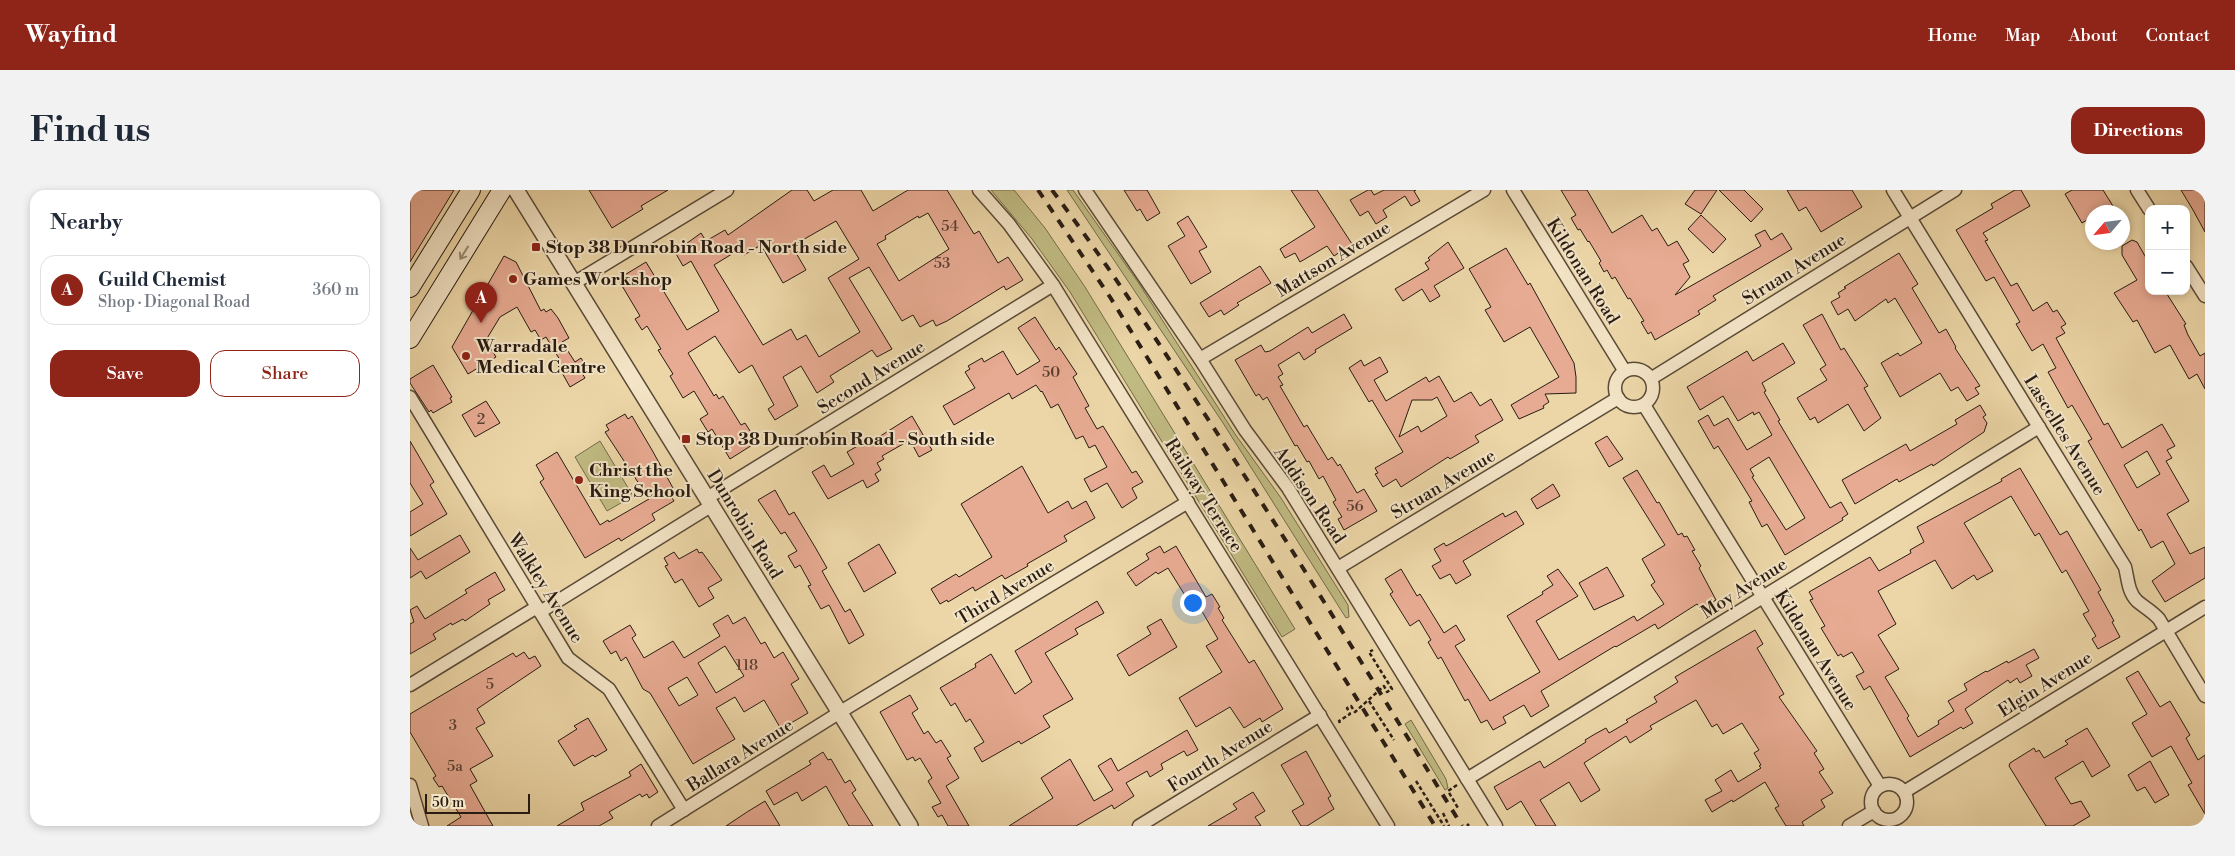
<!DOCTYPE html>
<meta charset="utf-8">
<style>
:root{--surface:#fff;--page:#f2f2f3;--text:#1f2937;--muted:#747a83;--line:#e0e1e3;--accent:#8f2418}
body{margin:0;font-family:"Libre Bodoni",serif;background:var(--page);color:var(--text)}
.controls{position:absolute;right:15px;top:15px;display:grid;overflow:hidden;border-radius:10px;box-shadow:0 2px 8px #0003}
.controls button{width:45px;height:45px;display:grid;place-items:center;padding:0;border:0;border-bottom:1px solid var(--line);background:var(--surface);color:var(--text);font:25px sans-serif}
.compass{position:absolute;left:1675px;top:15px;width:45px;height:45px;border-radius:50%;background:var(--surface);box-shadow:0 2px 8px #0003;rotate:242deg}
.scale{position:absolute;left:15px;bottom:12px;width:105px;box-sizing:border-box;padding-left:5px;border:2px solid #281c13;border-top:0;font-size:14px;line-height:18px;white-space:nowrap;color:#281c13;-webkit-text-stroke:4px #f3e4c6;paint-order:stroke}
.you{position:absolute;left:782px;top:412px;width:18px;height:18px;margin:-12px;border:4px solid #fff;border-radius:50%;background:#1a73e8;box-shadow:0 0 0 8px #1a73e833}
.badge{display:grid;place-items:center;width:32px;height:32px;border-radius:50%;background:var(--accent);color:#fff;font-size:16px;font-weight:700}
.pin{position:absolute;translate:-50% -41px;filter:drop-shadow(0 1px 2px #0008)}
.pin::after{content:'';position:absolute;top:26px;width:18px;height:15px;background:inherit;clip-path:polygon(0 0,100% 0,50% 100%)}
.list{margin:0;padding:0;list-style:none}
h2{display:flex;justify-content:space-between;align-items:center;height:65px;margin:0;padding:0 20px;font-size:21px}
h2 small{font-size:16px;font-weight:400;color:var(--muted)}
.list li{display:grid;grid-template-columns:32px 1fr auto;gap:15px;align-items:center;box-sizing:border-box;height:70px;margin:0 10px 10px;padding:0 10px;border:1px solid var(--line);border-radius:15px}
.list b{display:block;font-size:19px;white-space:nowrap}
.list p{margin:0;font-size:16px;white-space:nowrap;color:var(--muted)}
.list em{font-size:16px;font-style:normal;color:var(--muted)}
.actions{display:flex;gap:10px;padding:15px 20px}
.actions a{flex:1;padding:11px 0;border:1px solid var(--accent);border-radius:15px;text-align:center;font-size:18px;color:var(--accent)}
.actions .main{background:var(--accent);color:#fff}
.map{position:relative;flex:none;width:1795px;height:636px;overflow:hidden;border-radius:15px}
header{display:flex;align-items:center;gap:30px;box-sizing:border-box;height:70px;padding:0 25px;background:var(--accent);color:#fff}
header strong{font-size:24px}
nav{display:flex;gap:28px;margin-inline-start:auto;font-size:18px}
.intro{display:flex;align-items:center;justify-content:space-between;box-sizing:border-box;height:120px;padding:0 30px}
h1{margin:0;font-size:35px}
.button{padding:12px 22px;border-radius:15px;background:var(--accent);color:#fff;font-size:18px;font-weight:700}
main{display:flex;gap:30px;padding:0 30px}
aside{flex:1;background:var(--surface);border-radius:15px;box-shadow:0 2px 8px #0003}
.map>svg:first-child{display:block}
</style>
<header>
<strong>Wayfind</strong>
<nav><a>Home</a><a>Map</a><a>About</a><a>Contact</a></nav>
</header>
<div class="intro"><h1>Find us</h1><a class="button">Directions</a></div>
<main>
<aside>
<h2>Nearby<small></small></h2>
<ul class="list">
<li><span class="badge">A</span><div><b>Guild Chemist</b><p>Shop · Diagonal Road</p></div><em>360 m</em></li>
</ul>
<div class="actions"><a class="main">Save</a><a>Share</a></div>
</aside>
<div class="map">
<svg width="1795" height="636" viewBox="0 0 1795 636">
<rect width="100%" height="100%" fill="#ecd6a7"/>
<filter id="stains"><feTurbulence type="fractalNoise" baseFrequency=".004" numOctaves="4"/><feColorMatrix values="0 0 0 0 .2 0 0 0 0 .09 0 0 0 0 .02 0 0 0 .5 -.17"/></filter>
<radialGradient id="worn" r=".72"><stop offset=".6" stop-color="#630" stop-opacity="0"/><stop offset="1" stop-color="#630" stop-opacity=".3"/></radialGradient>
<g fill="#c0bb82" stroke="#746c4a">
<polygon points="581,0 604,0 635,38 675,97 885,439 872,447 660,102 622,49"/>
<polygon points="657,0 663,0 728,92 825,244 871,308 938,415 939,427 936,428 813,233"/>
<polygon points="190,251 223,306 197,321 165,267"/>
<polygon points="1001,530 1036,589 1038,598 1035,600 995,534"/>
</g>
<g fill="#e7aa92" stroke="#281c13" fill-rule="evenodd">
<polygon points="0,0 44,0 0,72"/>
<polygon points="179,0 258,0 231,16 233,19 202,38"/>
<path d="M382,0H397L404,11L423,0H451L463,21L498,0H537L564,44L569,41L588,73L598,67L613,90L596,100L594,96L537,131L526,136L523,130L510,137L503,125L492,131L459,77L439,88L482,159L467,167L462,160L420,186L424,192L407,203L391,176L373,187L388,216L365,230L358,219L364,215L342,175L329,183L305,146L278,163L304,206L306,204L309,209L313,206L331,235L335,233L347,252L320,269L302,239L298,242L290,229L298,224L284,201L273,208L260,186L263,184L248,160L251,159L237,136L232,140L225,129L230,126L208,89L236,72L277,140L309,121L281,71L273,76L265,62L291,43L296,51L315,40L318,45ZM518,23L539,59L489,91L467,54L476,49L475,46L508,26L509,28ZM426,31L449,69L418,88L450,142L409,167L396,145L387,150L381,139L353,155L304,75L330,59L334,65L351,55L373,93L396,80L382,56Z"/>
<polygon points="714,0 737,0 750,23 737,31 730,19 727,21"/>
<polygon points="881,0 907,0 942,54 924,66 917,56 890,72 885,63 875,68 870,59 905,37"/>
<polygon points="958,0 961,0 964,5 974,0 1006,0 1004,1 1010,11 1001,16 995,6 973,20 977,27 966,34 958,21 950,26 940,10"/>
<polygon points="1151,0 1177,0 1202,43 1232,25 1242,41 1247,38 1258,56 1267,51 1279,71 1273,74 1280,87 1265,105 1351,56 1345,45 1355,40 1361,50 1372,43 1382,59 1303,106 1306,110 1288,121 1290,124 1245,150 1241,142 1238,144 1231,132 1234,131 1220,108 1218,109 1205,87 1202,89 1197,80 1194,82 1189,73 1191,71 1179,51 1178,52 1170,39 1168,40 1161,28 1166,25"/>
<polygon points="1285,0 1307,0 1291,24 1275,14"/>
<polygon points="1309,0 1334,0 1353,19 1341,32"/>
<polygon points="1377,0 1442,0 1452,17 1411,42 1396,17 1389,21"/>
<path d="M1605,0H1611L1620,16L1573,43L1578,50L1575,51L1601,96L1607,93L1623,121L1637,112L1643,122L1647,120L1656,134L1651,137L1655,143L1646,148L1694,235L1698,233L1712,258L1752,234L1765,256L1757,260L1762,268L1756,271L1779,311L1757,324L1780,364L1795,357V388L1755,412L1742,391L1765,374L1753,351L1741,358L1731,339L1729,341L1678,251L1682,249L1662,215L1658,218L1638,182L1646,178L1633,154L1622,161L1606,134L1610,132L1584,87L1576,91L1546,40L1583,18L1581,14ZM1737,261L1750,284L1727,298L1714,275Z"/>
<polygon points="1662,0 1693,0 1703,16 1691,22 1682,22 1682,27 1672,33 1655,4"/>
<polygon points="1771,0 1795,0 1795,42 1783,20"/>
<polygon points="1291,25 1316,49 1303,63 1278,39"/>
<polygon points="778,26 797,57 789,61 801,82 781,94 758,56 775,46 767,33"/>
<polygon points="1722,50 1727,52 1739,73 1739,101 1755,101 1776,134 1774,135 1778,145 1790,166 1795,163 1795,199 1787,184 1779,189 1760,155 1745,163 1727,130 1723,132 1704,103 1727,90 1712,65 1712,56"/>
<polygon points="1038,52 1054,78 1024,96 1030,106 1020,112 1012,99 993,111 985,99 1019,79 1015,73 1020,70 1018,68"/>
<polygon points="1096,58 1118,95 1120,93 1164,173 1166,187 1166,203 1135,204 1139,212 1133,216 1134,218 1109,229 1101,215 1149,187 1120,137 1094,152 1075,120 1081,117 1059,79"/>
<polygon points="1489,63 1508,94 1502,98 1529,143 1536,139 1546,157 1545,158 1570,196 1565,198 1569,204 1557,211 1548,197 1541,201 1530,183 1490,207 1471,173 1488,163 1490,166 1512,153 1485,108 1478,113 1476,109 1445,131 1438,119 1428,125 1421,112 1430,107 1428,103 1436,98 1434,97"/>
<polygon points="94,66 106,72 131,121 134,119 136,122 141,119 148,128 159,148 152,152 165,172 171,168 178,179 172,183 175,188 160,197 146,172 150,170 136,147 131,150 125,140 121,142 107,117 90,127 76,150 86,167 58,184 42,157"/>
<polygon points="850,76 861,93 827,113 829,115 814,125 811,120 799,127 790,113"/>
<polygon points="934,124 942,138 905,160 906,162 894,170 889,162 868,175 873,184 868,187 873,195 870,196 894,237 897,235 918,270 922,267 928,276 930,274 947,303 954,299 967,321 934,340 928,329 932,327 923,312 926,310 913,286 909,289 899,271 897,272 887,255 885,256 857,207 853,210 849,204 846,206 825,170 851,155 855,162 860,161 898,137 902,143"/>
<polygon points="1412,124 1431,160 1434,158 1458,196 1454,198 1471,228 1454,241 1438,214 1408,233 1405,227 1400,230 1387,208 1417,190 1410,179 1416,175 1393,135"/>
<polygon points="625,127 646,160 649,157 667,184 663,187 679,216 675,218 687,239 693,236 722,283 726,281 733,292 722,298 727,308 712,318 697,293 681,302 674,289 697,277 685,255 679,258 673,246 666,249 648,214 641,218 632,201 631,202 626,195 602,209 599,203 544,235 533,216 565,198 555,182 560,179 558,176 572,168 574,172 593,161 607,185 630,171 608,138"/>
<path d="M1373,153L1385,173L1352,193L1356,201L1354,202L1370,230L1368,231L1420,318L1431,312L1438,324L1432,328L1433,330L1375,365L1357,334L1352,337L1339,312L1342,311L1328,288L1308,256L1304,259L1288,231L1298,225L1304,236L1318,228L1337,260L1362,245L1349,222L1344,225L1343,222L1328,231L1313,206L1290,220L1277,197L1337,161L1343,171ZM1359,267L1395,328L1376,340L1342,287L1344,286L1340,279Z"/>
<path d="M970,167L978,182L964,190L976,211L1016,187L1019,192L1029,186L1044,212L1061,202L1070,216L1081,209L1093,230L1065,246L1069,252L1040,269L1038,267L991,297L986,289L973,297L965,284L968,283L965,278L993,262L962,210L959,212L939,178L951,170L954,176ZM1027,207L1037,226L1011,242L1008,236L989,247L1002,210H1022Z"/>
<polygon points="23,175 42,207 40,208 42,212 23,223 21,220 19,222 0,193 0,189"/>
<polygon points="76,211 90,233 65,247 52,225"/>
<polygon points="1570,215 1576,225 1573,227 1577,233 1574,242 1523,276 1522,274 1489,292 1487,289 1445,314 1432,290 1496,254 1500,261 1547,234 1545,230"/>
<polygon points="215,224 218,229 222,226 242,260 263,298 258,301 264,311 242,324 245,330 211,351 209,348 175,368 130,292 134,289 126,275 147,262 190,335 198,330 199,332 239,309 195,242 199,240 196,235"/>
<polygon points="502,226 522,260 509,267 500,250 472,266 474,269 467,273 471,280 465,284 469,291 457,298 453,290 418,309 402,282 414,275 421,287 444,274 437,262 451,254 453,257"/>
<polygon points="1197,246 1213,269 1199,277 1185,253"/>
<polygon points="0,251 24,292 20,295 37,324 0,346 0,322 13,314 0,293"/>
<polygon points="612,276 638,323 658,311 662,319 676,311 685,328 654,346 657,351 617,374 618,376 595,389 592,385 565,401 563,397 538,412 537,410 530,414 521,399 546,384 549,387 582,367 551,314"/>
<polygon points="1610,278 1650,345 1657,341 1691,400 1688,402 1704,431 1702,432 1710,447 1688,459 1682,449 1686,446 1673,424 1679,421 1656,380 1652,383 1629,343 1625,346 1601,306 1554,333 1583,381 1567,390 1564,385 1542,399 1525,370 1468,401 1486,434 1468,445 1489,479 1475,487 1499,526 1497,528 1508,547 1529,534 1528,531 1544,521 1538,511 1557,500 1554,494 1576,481 1577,482 1597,471 1598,473 1624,459 1629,468 1616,475 1622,486 1610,493 1607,488 1600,493 1598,490 1555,519 1563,533 1553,539 1551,537 1500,567 1460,496 1454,500 1446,486 1454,482 1442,462 1433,467 1431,464 1428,466 1411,438 1415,436 1400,410 1403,409 1399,402 1460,367 1469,381 1501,363 1500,360 1514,352 1507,337 1592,291 1591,289"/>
<polygon points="1227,280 1247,313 1249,312 1268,345 1272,343 1274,347 1277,346 1285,360 1282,361 1291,376 1289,378 1306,410 1291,419 1287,414 1248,439 1245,434 1206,457 1205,456 1131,501 1139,516 1121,527 1114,515 1093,527 1096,533 1083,540 1077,530 1071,533 1058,509 1055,511 1031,467 1028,469 1018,452 1021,450 1009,430 1000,436 980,404 983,402 975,389 991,379 1007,406 1010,404 1034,443 1046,435 1055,450 1045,456 1080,511 1130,482 1097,426 1133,404 1132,402 1143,395 1137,386 1148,379 1168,406 1126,431 1149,470 1224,426 1227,431 1254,414 1241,395 1245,392 1232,369 1255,355 1213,288"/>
<polygon points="1143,294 1150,306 1127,319 1121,309"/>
<polygon points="365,300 379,325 384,322 405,357 417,378 412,381 435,422 440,419 454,445 439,454 419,415 411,419 398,396 401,395 390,375 385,378 378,366 387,361 375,342 371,344 348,310"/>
<polygon points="1106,321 1114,334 1053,371 1061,385 1046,394 1040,384 1030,389 1022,376 1031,371 1024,359 1034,353 1036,356 1042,353 1093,323 1095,327"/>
<polygon points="50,345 60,362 16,389 11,381 0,388 0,358 8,370"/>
<polygon points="469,354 486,383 454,402 438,373"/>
<polygon points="750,356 754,363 766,356 796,407 802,404 810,417 808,418 814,428 812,430 839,473 844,470 873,519 852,532 850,528 834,538 820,517 786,537 769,508 812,482 796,456 808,449 782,404 776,407 758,378 748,384 746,382 726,396 717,383 739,369 736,364"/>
<polygon points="287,359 289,363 292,362 312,390 298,398 304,408 289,417 272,389 265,393 255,376 258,375 254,368 264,362 269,369"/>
<polygon points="1197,377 1214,406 1184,420 1169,393"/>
<polygon points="85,382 95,400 78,410 80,414 55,431 53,429 42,435 41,433 23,444 26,449 0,464 0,434 4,432 0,420 7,416 15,429 57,403 55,400"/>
<polygon points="687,411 694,423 665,439 668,444 635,463 663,509 633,526 640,537 611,554 609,551 572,572 564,558 574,552 560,529 556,532 545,513 541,516 530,498 566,477 565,474 581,464 605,504 622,492 605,461"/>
<path d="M318,425L323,434L335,427L351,454L355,452L364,468L373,462L389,489L381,494L398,523L371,539L354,510L334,522L325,507L306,518L325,549L283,574L240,503L233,499L216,467L211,471L206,461L201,464L193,451L220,435L226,445L222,448L234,468L263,451L274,468L310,446L303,434ZM315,456L334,486L306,503L288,473ZM277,487L288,505L269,516L258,498Z"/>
<polygon points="751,429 767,457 719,486 707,465 741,444 737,437"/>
<polygon points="1345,440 1353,454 1347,458 1374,504 1369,507 1407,561 1404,563 1414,579 1409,582 1423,603 1411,610 1415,617 1392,632 1394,636 1376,636 1365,618 1369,616 1355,592 1323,612 1322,610 1302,622 1295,610 1312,601 1305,590 1321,580 1328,592 1351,578 1349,576 1351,575 1344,563 1349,560 1332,533 1313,544 1307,534 1302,537 1286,510 1240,536 1242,539 1220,553 1216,546 1174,573 1190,600 1171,612 1159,592 1130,610 1146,636 1126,636 1111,611 1097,620 1084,597 1130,571 1134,578 1176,552 1175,550 1185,544 1196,538 1199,543 1218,532 1216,530 1247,512 1244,507 1268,492 1265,487"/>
<polygon points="114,462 119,469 125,466 131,476 67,519 75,533 66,538 83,566 60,579 67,591 60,595 83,636 37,636 51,627 32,596 29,597 23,588 26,586 0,542 0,524 103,463 106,467"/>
<polygon points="1728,481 1750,517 1760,511 1780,545 1776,548 1788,570 1795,565 1795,624 1778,595 1782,593 1761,556 1742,567 1722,533 1737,524 1716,488"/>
<polygon points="500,505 508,519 502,523 514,544 518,541 526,553 531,550 541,566 537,568 549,588 536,596 559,636 538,636 532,625 528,627 522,617 531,613 518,591 522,588 510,568 505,571 503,567 497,570 470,522"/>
<polygon points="178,528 197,560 185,567 183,565 164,576 148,551 167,539 164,536"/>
<polygon points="1677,538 1700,576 1682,587 1673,571 1645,588 1661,614 1671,611 1680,626 1663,636 1636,636 1599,576 1600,573 1624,558 1626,562 1629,560 1634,568 1658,554 1655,551"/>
<polygon points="777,540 788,560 777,566 774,561 751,574 753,579 740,587 737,581 716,593 724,606 704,619 702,615 666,636 599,636 643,608 631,588 660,569 684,611 703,600 688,576 701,568 708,581"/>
<polygon points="896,561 921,606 918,608 924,619 897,636 891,636 882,621 894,614 871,575"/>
<polygon points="413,562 418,570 421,569 435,593 440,590 446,600 442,603 463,636 439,636 416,596 392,611 387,602 364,615 356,601 401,574 399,571"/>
<polygon points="1740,571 1759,605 1745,613 1735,597 1727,601 1718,585"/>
<polygon points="231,574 248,602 239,608 237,604 232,607 230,604 199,622 203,628 189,636 147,636 174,620 171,613 221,586 219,582"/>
<polygon points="843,602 855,621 845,627 851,636 798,636 827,619 823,614"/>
<polygon points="355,611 370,636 316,636 337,622"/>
</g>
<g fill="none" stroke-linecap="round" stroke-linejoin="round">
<g stroke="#594a38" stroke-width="15">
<g id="minor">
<polyline points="569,0 599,34 643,95 978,636"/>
<polyline points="675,0 790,169 835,240 878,298 1086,636"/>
<polyline points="1103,0 1214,180"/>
<path d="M1483,0L1715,377C1718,389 1718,402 1727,411C1734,417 1742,421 1749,429L1795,506"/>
<polyline points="1727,0 1739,19"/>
<polyline points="1776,76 1795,106"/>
<polyline points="164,93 317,0"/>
<polyline points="790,169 1074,0"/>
<circle cx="1224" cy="198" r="19"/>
<polyline points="1242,188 1545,0"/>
<polyline points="0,207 158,468 199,499 274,620"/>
<polyline points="1234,215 1470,596"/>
<polyline points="297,308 643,95"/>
<polyline points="928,378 1208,208"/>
<polyline points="130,422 301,316"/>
<polyline points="0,495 127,417"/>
<polyline points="1057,589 1629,237"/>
<circle cx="1479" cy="612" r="18"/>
<polyline points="0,595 12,636"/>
<polyline points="1494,602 1795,417"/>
<polyline points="248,636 440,516 778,312"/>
<polyline points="729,636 910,525"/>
<polyline points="1439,636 1464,621"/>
</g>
</g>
<g stroke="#594a38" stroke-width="18">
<polyline id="tertiary" points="106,0 500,636"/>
</g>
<g stroke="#281c13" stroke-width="20">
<g id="secondary">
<polyline points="0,98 61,0"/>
<polyline points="0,149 92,0"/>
</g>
</g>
<g stroke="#281c13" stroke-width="2.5" stroke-dasharray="4 2.5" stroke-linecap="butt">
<polyline points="959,511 984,550"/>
<polyline points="930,533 929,531 940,524 937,518 941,516 945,522 974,496 977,502 982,499 959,462 963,460"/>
<polyline points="1006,591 1034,636"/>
<polyline points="1047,595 1038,601 1048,618"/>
<polyline points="1033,623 1039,636"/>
<polyline points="1057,634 1059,636"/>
</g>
<use href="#minor" stroke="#f3e4c6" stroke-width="12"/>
<use href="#tertiary" stroke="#f3e4c6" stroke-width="15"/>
<use href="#secondary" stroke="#f3e4c6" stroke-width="18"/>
<g stroke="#281c13" stroke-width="4" stroke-dasharray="9 9" stroke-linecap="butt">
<polyline points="628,0 700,107 1025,636"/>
<path d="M642,0C696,72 745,147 794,223C883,359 967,498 1052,636"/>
</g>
</g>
<defs><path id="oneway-shaft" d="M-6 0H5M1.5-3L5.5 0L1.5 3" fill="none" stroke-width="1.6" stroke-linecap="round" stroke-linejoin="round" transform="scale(1.25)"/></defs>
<use stroke="#988a75" href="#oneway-shaft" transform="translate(54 63) rotate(122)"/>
<g fill="#8f2418" stroke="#f3e4c6" stroke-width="2">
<rect x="121" y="52" width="10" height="10" rx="2.5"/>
<circle cx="103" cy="89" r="5"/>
<circle cx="56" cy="166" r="5"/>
<rect x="271" y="244" width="10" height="10" rx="2.5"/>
<circle cx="169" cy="290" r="5"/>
</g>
<g text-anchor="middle" stroke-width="4" stroke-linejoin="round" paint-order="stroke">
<g font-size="15" fill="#584033">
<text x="540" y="41">54</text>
<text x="532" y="78">53</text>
<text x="641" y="187">50</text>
<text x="71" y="234">2</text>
<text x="945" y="321">56</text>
<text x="337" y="480">118</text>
<text x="80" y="499">5</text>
<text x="43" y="540">3</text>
<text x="45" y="581">5a</text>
</g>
<g font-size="18" font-weight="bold" fill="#281c13" stroke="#f3e4c6" text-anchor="start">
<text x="136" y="63">Stop 38 Dunrobin Road - North side</text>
<text x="113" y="95">Games Workshop</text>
<text x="66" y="162">Warradale<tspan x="66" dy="21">Medical Centre</tspan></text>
<text x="286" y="255">Stop 38 Dunrobin Road - South side</text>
<text x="179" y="286">Christ the<tspan x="179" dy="21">King School</tspan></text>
</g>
<g font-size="18" fill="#281c13" stroke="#f3e4c6">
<text transform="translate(923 69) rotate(-31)" y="6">Mattson Avenue</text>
<text transform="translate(1384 79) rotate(-32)" y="6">Struan Avenue</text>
<text transform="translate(1173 81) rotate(58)" y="6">Kildonan Road</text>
<text transform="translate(461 187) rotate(-32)" y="6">Second Avenue</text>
<text transform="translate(1655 245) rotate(58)" y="6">Lascelles Avenue</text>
<text transform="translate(1033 294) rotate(-31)" y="6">Struan Avenue</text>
<text transform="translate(794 305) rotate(58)" y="6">Railway Terrace</text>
<text transform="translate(900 305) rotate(56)" y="6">Addison Road</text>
<text transform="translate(335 334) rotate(58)" y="6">Dunrobin Road</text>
<text transform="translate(136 398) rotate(58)" y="6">Walkley Avenue</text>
<text transform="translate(1334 398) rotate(-32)" y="6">Moy Avenue</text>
<text transform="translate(595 402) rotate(-31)" y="6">Third Avenue</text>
<text transform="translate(1406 460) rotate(58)" y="6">Kildonan Avenue</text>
<text transform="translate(1635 494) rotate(-32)" y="6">Elgin Avenue</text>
<text transform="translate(330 565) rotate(-32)" y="6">Ballara Avenue</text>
<text transform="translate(810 566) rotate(-32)" y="6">Fourth Avenue</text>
</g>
</g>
<rect width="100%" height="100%" filter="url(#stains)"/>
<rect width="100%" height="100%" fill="url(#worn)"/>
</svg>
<div class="controls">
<button>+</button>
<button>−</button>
</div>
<svg class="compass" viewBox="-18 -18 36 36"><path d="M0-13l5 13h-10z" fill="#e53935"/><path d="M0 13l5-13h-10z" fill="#747a83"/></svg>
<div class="scale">50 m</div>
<div class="you"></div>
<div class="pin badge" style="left:71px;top:133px">A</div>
</div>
</main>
